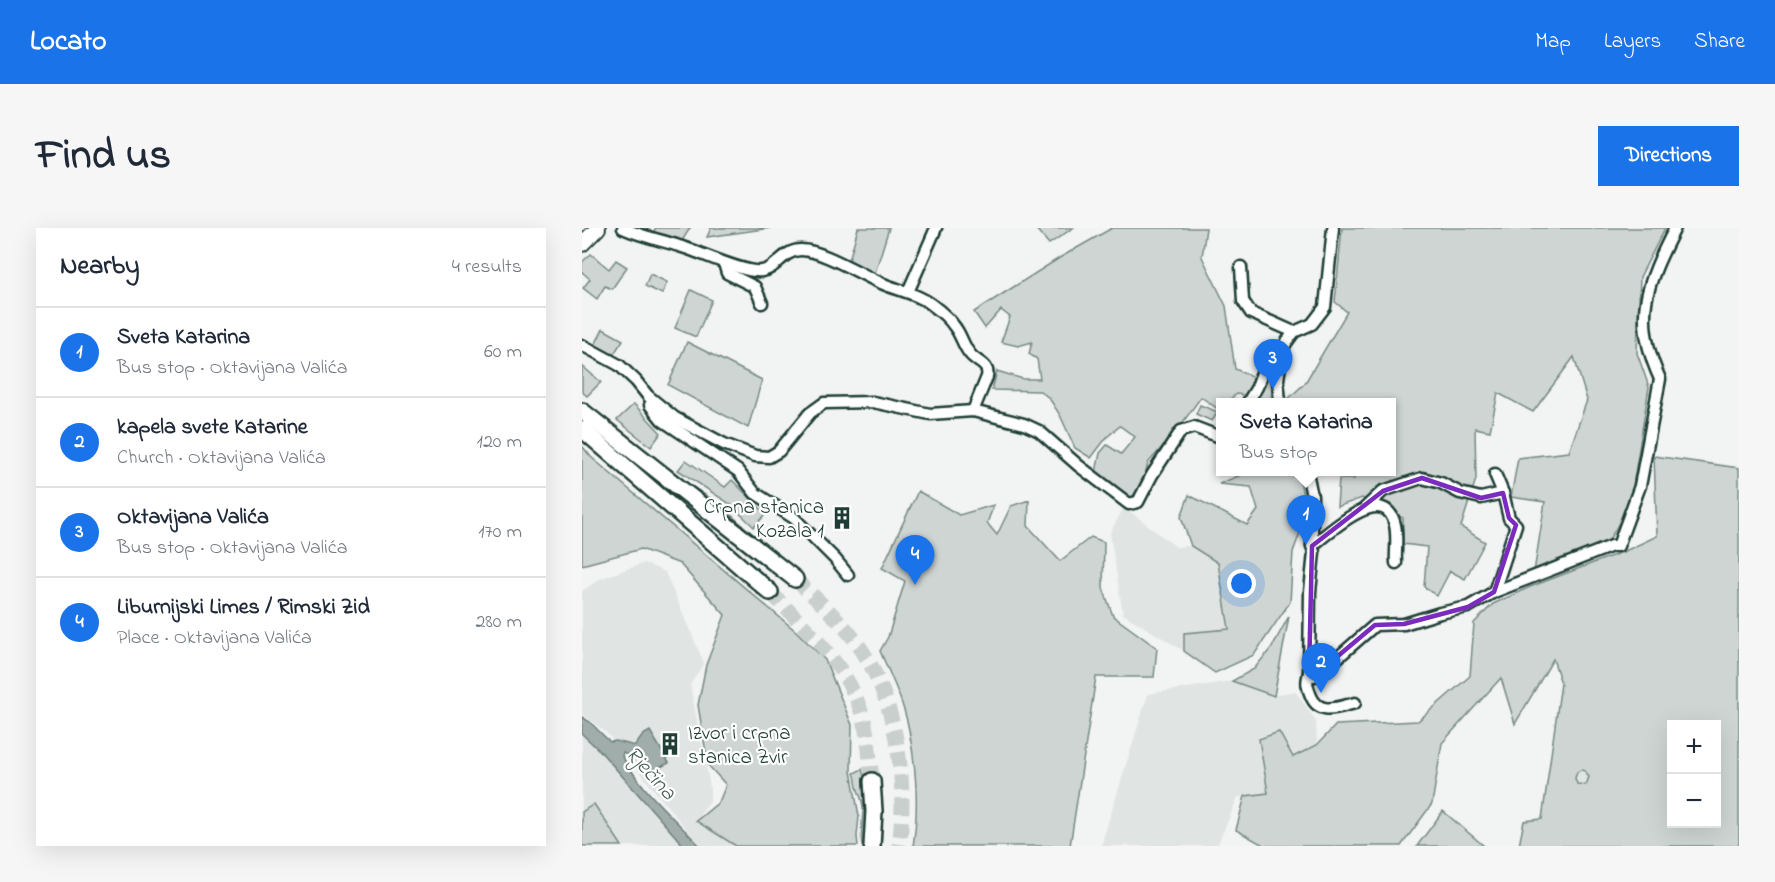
<!DOCTYPE html>
<meta charset="utf-8">
<style>
:root{--surface:#fff;--page:#f6f6f7;--text:#1f2937;--muted:#747a83;--line:#e0e1e3;--accent:#1a73e8}
body{margin:0;font-family:"Indie Flower",sans-serif;background:var(--page);color:var(--text)}
.controls{position:absolute;right:18px;bottom:18px;display:grid;overflow:hidden;border-radius:0px;box-shadow:0 6px 24px #0002}
.controls button{width:54px;height:54px;display:grid;place-items:center;padding:0;border:0;border-bottom:2px solid var(--line);background:var(--surface);color:var(--text);font:30px sans-serif}
.you{position:absolute;left:660px;top:356px;width:21px;height:21px;margin:-15px;border:4px solid #fff;border-radius:50%;background:#1a73e8;box-shadow:0 0 0 9px #1a73e833}
.badge{display:grid;place-items:center;width:39px;height:39px;border-radius:50%;background:var(--accent);color:#fff;font-size:20px;font-weight:700}
.pin{position:absolute;translate:-50% -50px;filter:drop-shadow(0 2px 3px #0008)}
.pin::after{content:'';position:absolute;top:32px;width:21px;height:18px;background:inherit;clip-path:polygon(0 0,100% 0,50% 100%)}
.popup{position:absolute;left:634px;top:170px;width:180px;height:78px;box-sizing:border-box;display:grid;place-content:center;border-radius:0px;background:var(--surface);filter:drop-shadow(0 2px 4px #0005);font-size:20px;white-space:nowrap;color:var(--muted)}
.popup b{font-size:22px;color:var(--text)}
.popup::after{content:'';position:absolute;left:50%;top:100%;margin-left:-12px;border:12px solid transparent;border-top-color:var(--surface)}
.list{margin:0;padding:0;list-style:none}
h2{display:flex;justify-content:space-between;align-items:center;height:78px;margin:0;padding:0 24px;font-size:26px}
h2 small{font-size:20px;font-weight:400;color:var(--muted)}
.list li{display:grid;grid-template-columns:39px 1fr auto;gap:18px;align-items:center;box-sizing:border-box;height:90px;padding:0 24px;border-top:2px solid var(--line)}
.list b{display:block;font-size:22px;white-space:nowrap}
.list p{margin:0;font-size:20px;white-space:nowrap;color:var(--muted)}
.list em{font-size:20px;font-style:normal;color:var(--muted)}
.map{position:relative;flex:none;width:1157px;height:618px;overflow:hidden;border-radius:0px}
header{display:flex;align-items:center;gap:36px;box-sizing:border-box;height:84px;padding:0 30px;background:var(--accent);color:#fff}
header strong{font-size:28px}
nav{display:flex;gap:33px;margin-inline-start:auto;font-size:21px}
.intro{display:flex;align-items:center;justify-content:space-between;box-sizing:border-box;height:144px;padding:0 36px}
h1{margin:0;font-size:42px}
.button{padding:15px 27px;border-radius:0px;background:var(--accent);color:#fff;font-size:21px;font-weight:700}
main{display:flex;gap:36px;padding:0 36px}
aside{flex:1;background:var(--surface);border-radius:0px;box-shadow:0 6px 24px #0002}
.map>svg:first-child{display:block}
</style>
<header>
<strong>Locato</strong>
<nav><a>Map</a><a>Layers</a><a>Share</a></nav>
</header>
<div class="intro"><h1>Find us</h1><a class="button">Directions</a></div>
<main>
<aside>
<h2>Nearby<small>4 results</small></h2>
<ul class="list">
<li><span class="badge">1</span><div><b>Sveta Katarina</b><p>Bus stop · Oktavijana Valića</p></div><em>60 m</em></li>
<li><span class="badge">2</span><div><b>kapela svete Katarine</b><p>Church · Oktavijana Valića</p></div><em>120 m</em></li>
<li><span class="badge">3</span><div><b>Oktavijana Valića</b><p>Bus stop · Oktavijana Valića</p></div><em>170 m</em></li>
<li><span class="badge">4</span><div><b>Liburnijski Limes / Rimski Zid</b><p>Place · Oktavijana Valića</p></div><em>280 m</em></li>
</ul>
</aside>
<div class="map">
<svg width="1157" height="618" viewBox="0 0 1157 618">
<rect width="100%" height="100%" fill="#f2f3f3"/>
<filter id="ink" filterUnits="userSpaceOnUse"><feTurbulence type="fractalNoise" baseFrequency=".0167" numOctaves="2"/><feDisplacementMap in="SourceGraphic" scale="12" xChannelSelector="R" yChannelSelector="G"/><feConvolveMatrix kernelMatrix="1 2 1 2 8 2 1 2 1" color-interpolation-filters="sRGB"/></filter>
<g filter="url(#ink)">
<g fill="#e0e4e3">
<polygon points="542,279 594,319 609,318 636,335 647,401 602,405 602,423 541,386 528,305"/>
<polygon points="62,335 83,344 122,435 108,457 128,559 128,573 114,593 154,618 118,618 26,506 0,486 0,363 18,351"/>
<polygon points="650,453 692,467 713,463 734,493 735,517 711,529 686,565 656,569 635,618 519,618 566,466"/>
<polygon points="0,505 18,523 102,618 40,618 12,577 0,584"/>
<circle cx="1000" cy="550" r="7"/>
</g>
<g fill="#ced5d3" stroke="#768984" stroke-width="1.5" fill-rule="evenodd">
<polygon points="74,0 108,0 100,13 70,5"/>
<polygon points="129,0 189,0 125,9"/>
<polygon points="276,0 307,0 292,48 266,36"/>
<polygon points="453,0 491,0 467,16"/>
<polygon points="530,0 624,0 620,29 644,78 653,141 674,150 666,168 655,166 644,174 638,174 638,179 636,181 619,169 596,201 566,235 560,261 546,271 514,244 518,225 525,217 539,226 553,209 538,198 525,209 509,230 493,220 478,187 467,170 458,163 410,162 415,143 441,151 458,151 455,131 447,126 450,114 436,118 419,114 428,89 419,82 403,100 392,84 479,29"/>
<polygon points="760,0 1083,0 1058,49 1055,125 1067,159 1048,276 1026,314 952,344 963,274 929,269 936,230 987,224 1005,172 992,129 951,184 916,165 908,203 893,200 894,251 879,299 903,314 883,351 868,343 855,368 842,359 845,319 821,316 821,290 780,270 755,279 757,251 772,251 773,244 810,244 810,174 705,174 704,173 723,155 765,84 753,74"/>
<polygon points="9,26 27,41 34,32 45,39 30,61 23,58 15,71 1,60 8,51 0,44 0,34"/>
<polygon points="68,46 85,54 80,66 63,58"/>
<polygon points="109,62 130,72 114,109 93,100"/>
<polygon points="21,101 41,112 31,127 13,117"/>
<polygon points="105,114 180,152 166,200 86,157"/>
<polygon points="693,136 689,171 691,174 670,174"/>
<polygon points="0,138 19,154 5,168 0,164"/>
<polygon points="52,176 79,205 69,219 35,192"/>
<polygon points="618,177 636,184 630,193 614,186"/>
<polygon points="0,218 9,229 215,404 243,432 270,497 269,543 277,588 275,608 276,618 154,618 114,593 137,574 144,557 126,537 116,477 124,437 143,387 98,336 59,321 0,337"/>
<path d="M1072,228L1157,240V618H937L942,593L960,591L979,455L971,431L933,496L919,450L860,515L850,576L819,618H683L654,602L663,568L686,565L677,511L697,504L711,529L735,517L754,497L836,493L888,448L892,395L911,376L948,359L1043,323L1075,308ZM1090,496H1134V596H1090ZM999,542L1003,543L1007,549L1004,557L995,556L993,550L995,544Z"/>
<polygon points="104,232 143,259 150,252 184,286 172,299 148,276 96,242"/>
<polygon points="666,244 716,244 725,286 711,324 708,374 672,427 633,445 602,423 602,405 647,401 636,335 609,318 599,289 607,267 665,297 676,282 669,259 637,256"/>
<polygon points="95,249 136,275 165,301 163,304"/>
<path d="M336,263L377,287L412,277L405,295L415,307L429,278L447,272L446,298L478,333L509,309L522,314L521,360L531,388L575,420L572,449H514L488,618H331C337,581 334,539 327,502C322,475 309,448 298,423L306,409L323,353L300,340Z"/>
<polygon points="707,388 692,468 650,453 672,441 690,419"/>
<path d="M280,541L284,556L281,557L282,561H284L285,581L284,618H280C278,603 281,594 281,580C281,573 278,568 276,562C273,556 275,551 272,545Z"/>
<polygon points="12,576 40,618 0,618 0,584"/>
<polygon points="861,583 902,618 835,618"/>
</g>
<path fill="#a1adaa" stroke="#6d807b" stroke-width="1.5" d="M0,489L8,494L28,514L34,513L53,518L61,507L68,503L87,535L72,542L61,531H54L41,525L40,528C62,565 90,588 118,618H102L18,523L0,506Z"/>
<g fill="none" stroke-linecap="round" stroke-linejoin="round">
<g stroke="#c8cfcd" stroke-width="15" stroke-dasharray="15 8" stroke-linecap="butt">
<path d="M213,351C235,372 260,393 277,418C315,472 326,554 317,618"/>
<path d="M188,364C226,403 268,439 282,493C287,512 288,534 290,553"/>
</g>
<g stroke="#1f3d34" stroke-width="15">
<g id="minor">
<path d="M41,0C58,8 79,12 97,18C116,23 163,46 180,43C195,41 201,22 219,22C240,22 278,46 299,55C315,62 334,65 349,76C357,82 367,90 372,98C379,106 381,118 388,126C395,135 408,136 405,149L391,183"/>
<polyline points="142,35 145,45 173,59 180,75"/>
<polyline points="659,39 661,73 669,85 712,104"/>
<polyline points="326,64 354,0"/>
<polyline points="0,117 37,137 54,153 66,168 93,190 142,216 173,228 187,229 197,223 228,185 242,175 291,174 348,186 391,183 442,196 457,203 497,238 547,276 556,274 570,247 599,203 612,199 638,209"/>
<polyline points="666,174 675,159 685,131 700,123"/>
<polyline points="698,174 696,152 700,123 704,115 712,104 730,96 743,79 751,0"/>
<polyline points="68,177 80,192 156,243 173,265 212,290 253,331 266,347"/>
<polyline points="725,244 730,268 730,318 732,324 728,364 727,445 732,448 737,446 793,397 822,396 858,385 886,379 912,364 934,297 927,290 921,265 913,246"/>
<polyline points="782,281 801,263 840,250 859,255 878,265 899,270 921,265"/>
<path d="M730,318C747,304 803,252 813,297C816,310 813,323 814,335"/>
<path d="M912,364L1030,318H1036L1058,258L1078,151C1050,90 1064,57 1093,0"/>
<path d="M727,445C724,455 725,458 729,468C737,488 757,479 773,475"/>
</g>
</g>
<g stroke="#1f3d34" stroke-width="18">
<polyline id="major" points="0,16 16,0"/>
</g>
<g stroke="#1f3d34" stroke-width="20">
<g id="highway">
<polyline points="0,183 213,351"/>
<polyline points="0,201 188,364"/>
<polyline points="290,618 292,583 290,553"/>
</g>
</g>
<use href="#minor" stroke="#fff" stroke-width="10"/>
<use href="#major" stroke="#fff" stroke-width="14"/>
<use href="#highway" stroke="#fff" stroke-width="15"/>
</g>
</g>
<path fill="none" stroke="#7b2cbf" stroke-width="4.5" stroke-linejoin="round" d="M840,250L899,270L921,265L927,290L934,297L912,364L886,379L822,396L793,397L732,448L727,445L730,318L801,263Z"/>
<defs>
<g id="building-bare" transform="scale(1.8)"><path d="M-4-6H4V6H1V3H-1V6H-4ZM-2.5-4.3h1.7v1.8h-1.7ZM.8-4.3h1.7v1.8H.8ZM-2.5-1h1.7V.8h-1.7ZM.8-1h1.7V.8H.8Z" fill="#1f3d34" stroke="#fff" stroke-width="2.5" paint-order="stroke"/></g>
</defs>
<g fill-rule="evenodd">
<use href="#building-bare" x="260" y="290"/>
<use href="#building-bare" x="88" y="516"/>
</g>
<g text-anchor="middle" stroke-width="4.5" stroke-linejoin="round" paint-order="stroke">
<g font-size="21" fill="#1f3d34" stroke="#fff" text-anchor="end">
<text x="242" y="285">Crpna stanica<tspan x="242" dy="24">Kozala 1</tspan></text>
<text x="106" y="511" text-anchor="start">Izvor i crpna<tspan x="106" dy="24">stanica Zvir</tspan></text>
</g>
<g font-size="22" font-style="italic" fill="#465f57" stroke="#fff">
<text transform="translate(70 544) rotate(48)" y="8">Rječina</text>
</g>
</g>
</svg>
<div class="controls">
<button>+</button>
<button>−</button>
</div>
<div class="you"></div>
<div class="pin badge" style="left:724px;top:317px">1</div>
<div class="popup"><b>Sveta Katarina</b>Bus stop</div>
<div class="pin badge" style="left:739px;top:465px">2</div>
<div class="pin badge" style="left:691px;top:161px">3</div>
<div class="pin badge" style="left:333px;top:357px">4</div>
</div>
</main>
